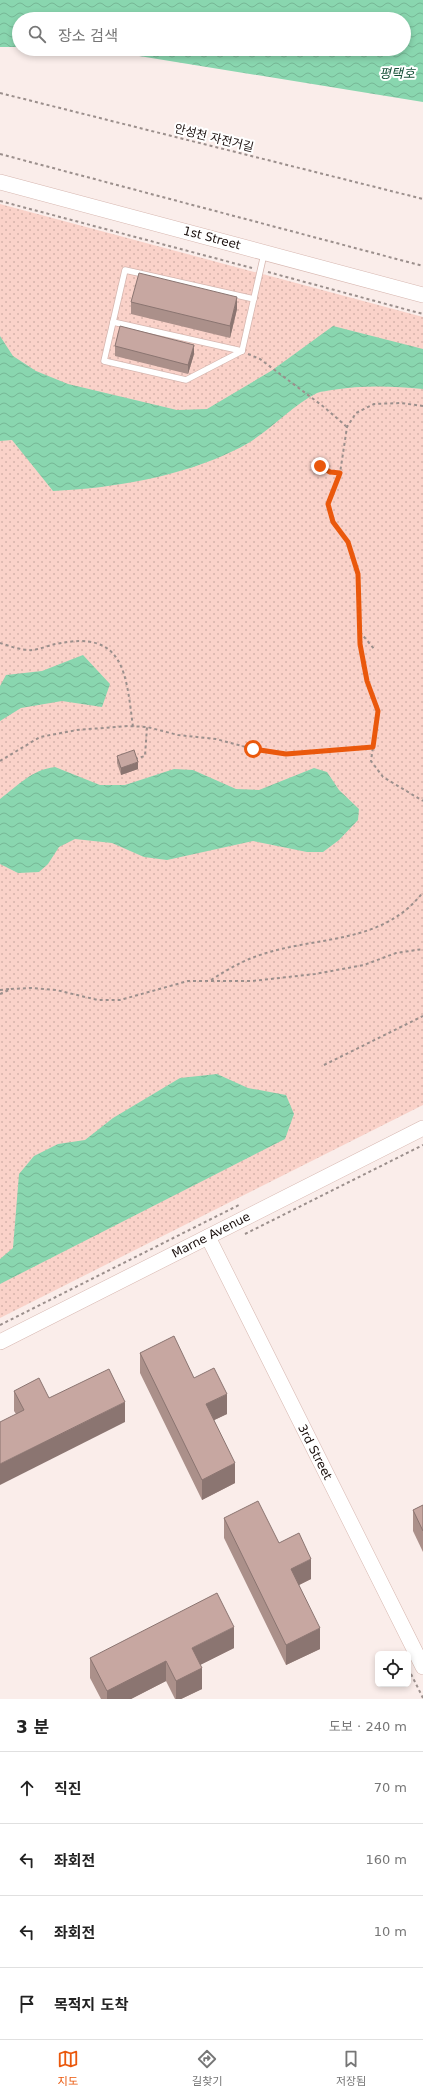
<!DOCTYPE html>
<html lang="ko">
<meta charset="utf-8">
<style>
:root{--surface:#fff;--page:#f2f2f2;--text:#222;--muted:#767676;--line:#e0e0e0;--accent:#ea580c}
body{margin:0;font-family:"DejaVu Sans","Noto Sans KR",sans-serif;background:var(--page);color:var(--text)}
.controls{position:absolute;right:12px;bottom:12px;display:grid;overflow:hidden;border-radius:6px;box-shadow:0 2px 6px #0003}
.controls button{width:36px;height:36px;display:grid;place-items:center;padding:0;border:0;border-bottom:1px solid var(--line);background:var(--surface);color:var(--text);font:20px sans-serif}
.stop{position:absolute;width:12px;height:12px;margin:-9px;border:3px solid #ea580c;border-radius:50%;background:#fff}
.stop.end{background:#ea580c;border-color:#fff;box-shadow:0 1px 4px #0008}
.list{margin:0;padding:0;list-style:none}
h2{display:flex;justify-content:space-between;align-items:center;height:52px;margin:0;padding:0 16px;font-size:17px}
h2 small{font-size:13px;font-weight:400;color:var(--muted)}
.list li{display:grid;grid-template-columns:26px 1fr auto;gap:12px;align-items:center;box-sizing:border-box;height:72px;padding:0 16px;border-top:1px solid var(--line)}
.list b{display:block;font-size:15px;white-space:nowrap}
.list em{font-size:13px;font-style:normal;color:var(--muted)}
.icon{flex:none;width:22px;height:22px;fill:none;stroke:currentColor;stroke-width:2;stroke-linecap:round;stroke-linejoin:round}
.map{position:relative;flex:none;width:423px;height:1699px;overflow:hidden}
.search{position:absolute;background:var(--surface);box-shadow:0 2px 6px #0003;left:12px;right:12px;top:12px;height:44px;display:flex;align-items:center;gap:10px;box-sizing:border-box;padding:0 14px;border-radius:22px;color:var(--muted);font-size:15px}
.sheet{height:340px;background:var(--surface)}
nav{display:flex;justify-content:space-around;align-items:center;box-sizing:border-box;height:56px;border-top:1px solid var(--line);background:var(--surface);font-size:11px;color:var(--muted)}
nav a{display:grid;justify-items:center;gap:2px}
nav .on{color:var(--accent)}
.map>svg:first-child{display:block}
</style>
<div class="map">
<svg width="423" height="1699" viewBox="0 0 423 1699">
<defs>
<pattern id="grass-dots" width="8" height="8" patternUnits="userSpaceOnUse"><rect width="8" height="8" fill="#fad2c9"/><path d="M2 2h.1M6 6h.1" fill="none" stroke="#d6b3ab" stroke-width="1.8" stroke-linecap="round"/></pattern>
<pattern id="water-waves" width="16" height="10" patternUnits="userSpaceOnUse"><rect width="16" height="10" fill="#89d6af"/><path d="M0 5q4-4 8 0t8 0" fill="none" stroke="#76b695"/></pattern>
</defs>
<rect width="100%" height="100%" fill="#faedea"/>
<polygon fill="url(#grass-dots)" points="0,204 423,317 423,1105 0,1318"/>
<g fill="url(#water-waves)">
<polygon points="0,0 423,0 423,102 96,49 404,49 404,19 19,19 19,47 0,47"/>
<path d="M333,326L423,349V389C393,386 362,385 332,390C328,391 322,391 317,393C289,407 265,437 235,450C180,477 114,488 53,491L12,440L0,441V336L13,356L36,371L68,384L177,410L207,409L271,371Z"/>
<polygon points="83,655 110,684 102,707 62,701 21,708 0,721 0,686 6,675 42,671"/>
<path d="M55,767L100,785H125L174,769L193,770L236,789L259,790L314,768L327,772L339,790L359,809L358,820L339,840L323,852H307L253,841L167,860L144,857L112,843L75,839L59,847L48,864L39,872L18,873L0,864V799C19,785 31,770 55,767Z"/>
<polygon points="217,1074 248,1088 286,1095 294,1114 285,1139 0,1284 0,1259 13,1248 19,1174 34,1156 58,1144 85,1140 113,1118 180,1078"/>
</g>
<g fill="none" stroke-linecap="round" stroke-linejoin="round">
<g stroke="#d7b7b0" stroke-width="7">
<g id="lane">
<polyline points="113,322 242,351"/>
<polyline points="242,351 186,380 104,361 125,270 254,299"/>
<polyline points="242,351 264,254"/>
</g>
</g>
<g stroke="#d7b7b0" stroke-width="16">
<g id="secondary">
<polyline points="0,182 423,295"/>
<polyline points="208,1237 423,1667"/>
<polyline points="0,1342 423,1128"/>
</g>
</g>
<g stroke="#9b8f8c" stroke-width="2" stroke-dasharray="3 3" stroke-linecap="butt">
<polyline points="0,93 423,199"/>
<polyline points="0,154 423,266"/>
<polyline points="0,201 252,268"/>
<polyline points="268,272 423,314"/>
<polyline points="248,354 260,359 324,407 347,427"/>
<polyline points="423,406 401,403 374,404 356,413 347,427 340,473 328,504 333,522 348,542 357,574 360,644 367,681 378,711 371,761 383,777 423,801"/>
<polyline points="320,466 330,472 340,473"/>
<polyline points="360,632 375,650"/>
<path d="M0,643C9,646 24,651 33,650C41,649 49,645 56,644C125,629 126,674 133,727"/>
<polyline points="135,759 145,756 147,727"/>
<polyline points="0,761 40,737 77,730 128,726 147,727 178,735 216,739 253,749 286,754 373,747"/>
<path d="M211,980C228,969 244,960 263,954C318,936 384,944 423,892"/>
<polyline points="0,990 9,989"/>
<polyline points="0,994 11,989 31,988 56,990 98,1000 120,1000 188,981 252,981 315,974 364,965 396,953 423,949"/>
<polyline points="324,1065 423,1016"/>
<polyline points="245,1234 423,1145"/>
<polyline points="0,1325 241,1204"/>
<polyline points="411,1674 423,1698"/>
</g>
<use href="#lane" stroke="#fff" stroke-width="5.5"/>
<use href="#secondary" stroke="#fff" stroke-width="15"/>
</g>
<g fill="#ab908a">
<polygon points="131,302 237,309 230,338 131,314"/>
<polygon points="115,346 194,354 188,374 115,356"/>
<polygon points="117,756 138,769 121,775 117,763"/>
<polygon points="140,1353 194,1378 227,1414 214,1420 235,1483 202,1500 140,1373"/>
<polygon points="14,1391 49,1398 125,1422 16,1414 14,1411"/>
<polygon points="423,1505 423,1552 413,1531 413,1510"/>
<polygon points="224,1518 279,1543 311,1579 299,1585 320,1649 286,1665 224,1538"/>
<polygon points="234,1648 200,1665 202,1689 181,1699 175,1699 166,1681 131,1699 101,1699 90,1678 90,1658"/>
</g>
<g fill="#8b7571">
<polygon points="237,297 237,309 230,338 230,326"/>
<polygon points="194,345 194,354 188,374 188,365"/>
<polygon points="138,762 138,769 121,775 121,768"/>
<polygon points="227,1394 227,1414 206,1424 206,1404"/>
<polygon points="125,1402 125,1422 0,1485 0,1464"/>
<polygon points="235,1463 235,1483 202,1500 202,1480"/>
<polygon points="311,1559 311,1579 291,1589 291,1569"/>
<polygon points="234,1627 234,1648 192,1669 192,1648"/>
<polygon points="320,1628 320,1649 286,1665 286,1645"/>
<polygon points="166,1661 166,1681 131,1699 107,1699 107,1691"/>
<polygon points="202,1668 202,1689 181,1699 176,1699 176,1681"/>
</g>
<g fill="#c7a7a1" stroke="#8b7571">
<polygon points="139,273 237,297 230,326 131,302"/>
<polygon points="120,326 194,345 188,365 115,346"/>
<polygon points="134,750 138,762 121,768 117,756"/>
<polygon points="174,1336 194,1378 214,1368 227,1394 206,1404 235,1463 202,1480 140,1353"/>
<polygon points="109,1369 125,1402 0,1464 0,1422 24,1410 14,1391 39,1378 49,1398"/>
<polygon points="258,1501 279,1543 299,1533 311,1559 291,1569 320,1628 286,1645 224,1518"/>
<polygon points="423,1505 423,1531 413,1510"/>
<polygon points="217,1593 234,1627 192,1648 202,1668 176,1681 166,1661 107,1691 90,1658"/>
</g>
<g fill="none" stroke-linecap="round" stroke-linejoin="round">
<polyline stroke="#ea580c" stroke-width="5" points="253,749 286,754 373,747 378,711 367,681 360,644 358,574 348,542 333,522 328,504 340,473 330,472 320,466"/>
</g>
<g text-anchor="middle" stroke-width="4" stroke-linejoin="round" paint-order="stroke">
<g font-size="12" fill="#1a0f0d" stroke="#fff">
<text transform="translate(214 138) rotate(14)" y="4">안성천 자전거길</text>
<text transform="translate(212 238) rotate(15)" y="4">1st Street</text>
<text transform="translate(211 1235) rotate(-27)" y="4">Marne Avenue</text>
<text transform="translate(315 1452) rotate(63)" y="4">3rd Street</text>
</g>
<g font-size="13" font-style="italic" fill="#165239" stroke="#fff">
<text x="397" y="78">평택호</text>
</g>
</g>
</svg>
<div class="controls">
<button><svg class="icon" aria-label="locate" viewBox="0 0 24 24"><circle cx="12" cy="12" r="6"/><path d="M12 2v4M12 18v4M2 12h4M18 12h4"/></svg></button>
</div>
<div class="stop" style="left:253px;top:749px"></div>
<div class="stop end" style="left:320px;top:466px"></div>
<div class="search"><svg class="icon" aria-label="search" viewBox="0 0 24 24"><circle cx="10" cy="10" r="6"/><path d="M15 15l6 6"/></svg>장소 검색</div>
</div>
<section class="sheet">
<h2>3 분<small>도보 · 240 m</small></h2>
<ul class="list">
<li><svg class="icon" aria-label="ahead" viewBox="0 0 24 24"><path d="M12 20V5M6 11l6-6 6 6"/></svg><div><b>직진</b></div><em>70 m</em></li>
<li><svg class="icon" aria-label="left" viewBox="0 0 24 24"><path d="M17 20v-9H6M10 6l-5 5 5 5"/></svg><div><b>좌회전</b></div><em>160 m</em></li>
<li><svg class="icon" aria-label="left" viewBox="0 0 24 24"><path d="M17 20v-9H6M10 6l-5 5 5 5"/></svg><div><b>좌회전</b></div><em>10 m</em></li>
<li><svg class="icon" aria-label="arrive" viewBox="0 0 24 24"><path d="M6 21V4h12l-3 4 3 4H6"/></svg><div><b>목적지 도착</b></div></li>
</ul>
</section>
<nav>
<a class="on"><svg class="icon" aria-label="map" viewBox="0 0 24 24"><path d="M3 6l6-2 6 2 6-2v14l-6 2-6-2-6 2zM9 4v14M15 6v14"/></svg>지도</a>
<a><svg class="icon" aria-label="directions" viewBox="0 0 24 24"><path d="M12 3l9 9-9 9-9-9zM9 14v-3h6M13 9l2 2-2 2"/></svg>길찾기</a>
<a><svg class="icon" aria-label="saved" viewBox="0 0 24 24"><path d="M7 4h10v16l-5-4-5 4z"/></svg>저장됨</a>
</nav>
